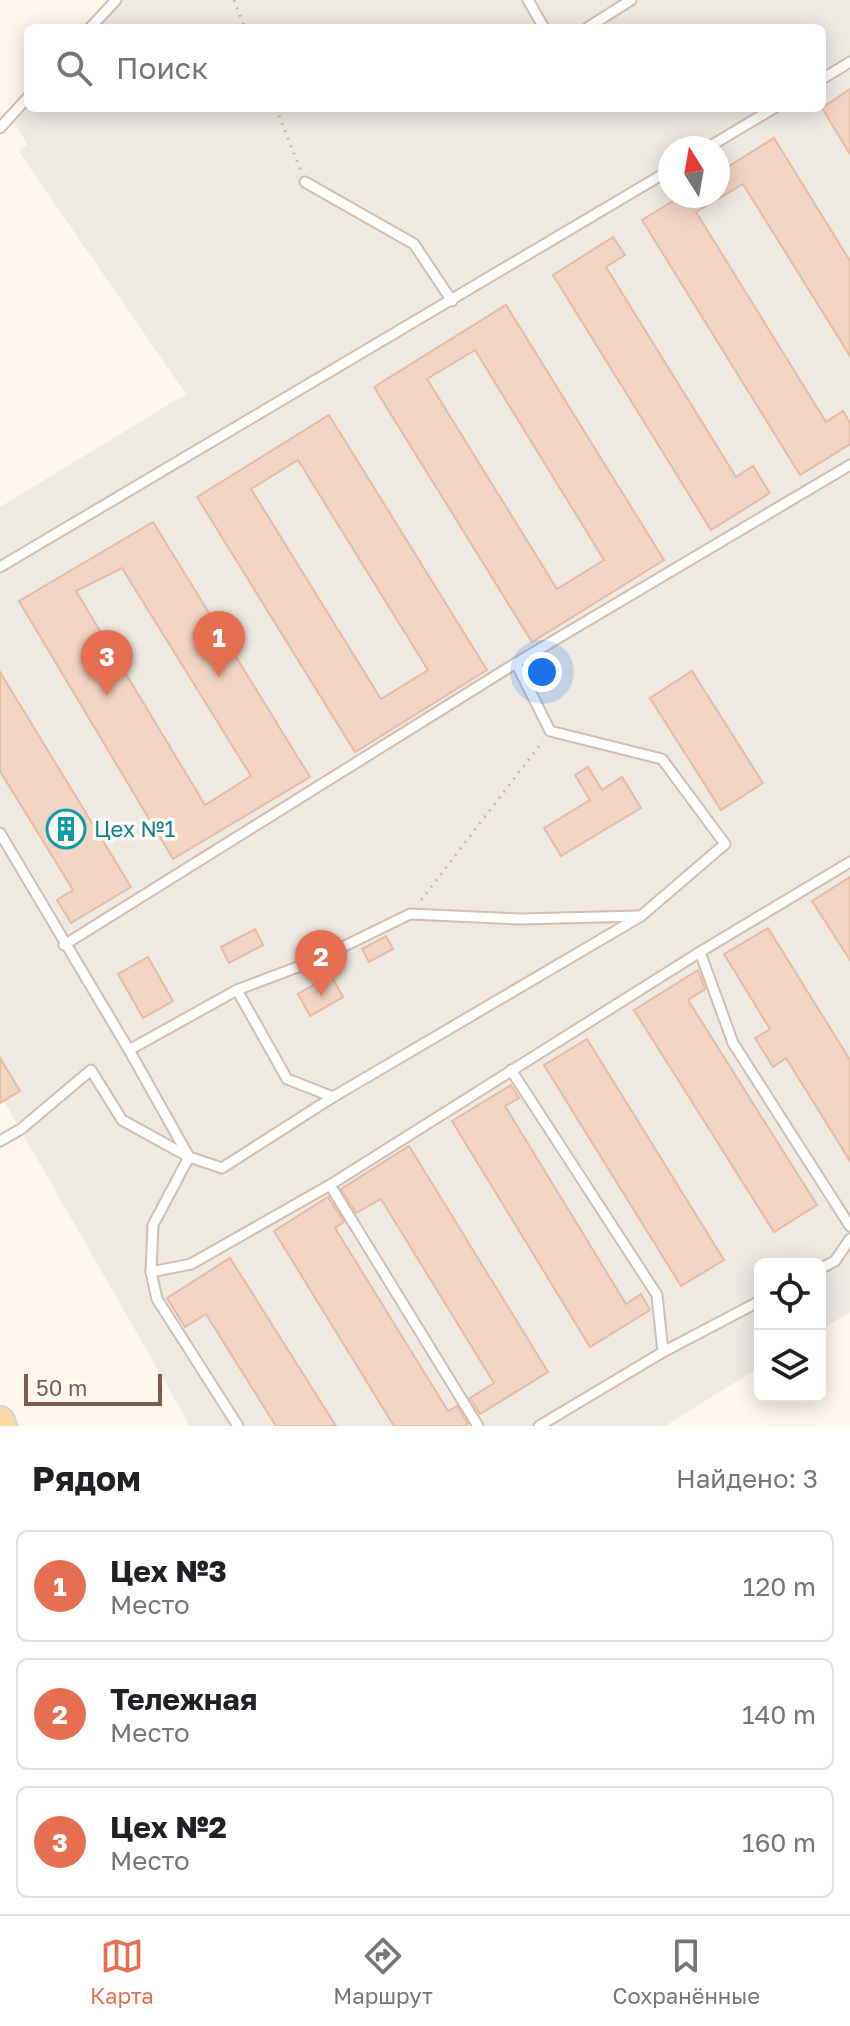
<!DOCTYPE html>
<html lang="ru">
<meta charset="utf-8">
<style>
:root{--surface:#fff;--page:#f6f6f6;--text:#202124;--muted:#757577;--line:#e0e0e0;--accent:#e76f51}
body{margin:0;font-family:"Golos Text",sans-serif;background:var(--page);color:var(--text)}
.controls{position:absolute;right:24px;bottom:24px;display:grid;overflow:hidden;border-radius:12px;box-shadow:0 4px 20px #0003}
.controls button{width:72px;height:72px;display:grid;place-items:center;padding:0;border:0;border-bottom:2px solid var(--line);background:var(--surface);color:var(--text);font:40px sans-serif}
.compass{position:absolute;left:658px;top:136px;width:72px;height:72px;border-radius:50%;background:var(--surface);box-shadow:0 4px 20px #0003;rotate:349deg}
.scale{position:absolute;left:24px;bottom:20px;width:138px;box-sizing:border-box;padding-left:8px;border:4px solid #7a5c4d;border-top:0;font-size:22px;line-height:28px;white-space:nowrap;color:#7a5c4d;-webkit-text-stroke:6px #fffaf3;paint-order:stroke}
.you{position:absolute;left:542px;top:672px;width:28px;height:28px;margin:-20px;border:6px solid #fff;border-radius:50%;background:#1a73e8;box-shadow:0 0 0 12px #1a73e833}
.badge{display:grid;place-items:center;width:52px;height:52px;border-radius:50%;background:var(--accent);color:#fff;font-size:26px;font-weight:700}
.pin{position:absolute;translate:-50% -66px;filter:drop-shadow(0 2px 4px #0008)}
.pin::after{content:'';position:absolute;top:42px;width:28px;height:24px;background:inherit;clip-path:polygon(0 0,100% 0,50% 100%)}
.list{margin:0;padding:0;list-style:none}
h2{display:flex;justify-content:space-between;align-items:center;height:104px;margin:0;padding:0 32px;font-size:34px}
h2 small{font-size:26px;font-weight:400;color:var(--muted)}
.list li{display:grid;grid-template-columns:52px 1fr auto;gap:24px;align-items:center;box-sizing:border-box;height:112px;margin:0 16px 16px;padding:0 16px;border:2px solid var(--line);border-radius:12px}
.list b{display:block;font-size:30px;white-space:nowrap}
.list p{margin:0;font-size:26px;white-space:nowrap;color:var(--muted)}
.list em{font-size:26px;font-style:normal;color:var(--muted)}
.icon{flex:none;width:44px;height:44px;fill:none;stroke:currentColor;stroke-width:2;stroke-linecap:round;stroke-linejoin:round}
.map{position:relative;flex:none;width:850px;height:1426px;overflow:hidden}
.search{position:absolute;background:var(--surface);box-shadow:0 4px 20px #0003;left:24px;right:24px;top:24px;height:88px;display:flex;align-items:center;gap:20px;box-sizing:border-box;padding:0 28px;border-radius:12px;color:var(--muted);font-size:30px}
.sheet{height:488px;background:var(--surface)}
nav{display:flex;justify-content:space-around;align-items:center;box-sizing:border-box;height:112px;border-top:2px solid var(--line);background:var(--surface);font-size:22px;color:var(--muted)}
nav a{display:grid;justify-items:center;gap:4px}
nav .on{color:var(--accent)}
.map>svg:first-child{display:block}
</style>
<div class="map">
<svg width="850" height="1426" viewBox="0 0 850 1426">
<rect width="100%" height="100%" fill="#fdf6ec"/>
<path fill="#efe9e4" fill-rule="evenodd" d="M113,0H850V1312L820,1330V1264H760V1367L665,1426H190L0,1094V507L186,394L19,152L27,144L9,114L28,93V108H822V28H87ZM670,148H718V196H670Z"/>
<g fill="#f3d5c3" stroke="#e6bba3" stroke-width="2" fill-rule="evenodd">
<polygon points="850,89 850,154 822,108"/>
<polygon points="774,138 850,261 850,356 743,184 696,212 826,422 843,411 850,423 850,444 800,475 642,220 681,196 718,196 718,173"/>
<polygon points="613,237 625,255 606,267 736,477 753,466 770,493 711,530 553,275"/>
<path d="M506,305L664,560L532,642L374,387ZM475,350L604,560L557,589L427,379Z"/>
<path d="M329,415L487,670L355,752L197,497ZM298,460L428,670L381,699L251,489Z"/>
<path d="M153,522L310,777L173,859L19,601ZM122,568L251,776L205,805L76,591Z"/>
<polygon points="692,671 763,783 721,810 650,698"/>
<polygon points="0,672 131,887 71,923 57,900 73,890 0,771"/>
<polygon points="588,767 602,790 622,777 641,808 561,856 544,828 590,800 575,775"/>
<polygon points="850,877 850,960 812,901"/>
<polygon points="768,928 850,1060 850,1161 786,1058 773,1067 755,1038 770,1029 724,954"/>
<polygon points="255,929 263,945 229,963 221,947"/>
<polygon points="386,936 393,949 369,962 362,949"/>
<polygon points="148,957 173,1001 143,1018 118,974"/>
<polygon points="698,970 705,989 688,1000 817,1205 774,1232 634,1010"/>
<polygon points="331,975 343,997 310,1016 298,994"/>
<polygon points="587,1039 724,1260 681,1286 544,1065"/>
<polygon points="0,1058 20,1091 0,1103"/>
<polygon points="511,1085 519,1098 505,1106 626,1304 641,1294 650,1310 590,1347 452,1121"/>
<polygon points="409,1146 548,1372 480,1414 470,1398 494,1383 381,1199 356,1213 341,1189"/>
<polygon points="328,1197 344,1222 335,1228 448,1411 457,1406 468,1424 464,1426 394,1426 274,1231"/>
<polygon points="230,1258 336,1426 276,1426 206,1314 185,1327 167,1298"/>
</g>
<g fill="none" stroke-linecap="round" stroke-linejoin="round">
<g stroke="#d1beb0" stroke-width="13">
<g id="lane">
<polyline points="528,0 544,28"/>
<polyline points="90,28 116,0"/>
<polyline points="587,28 631,0"/>
<polyline points="822,79 850,62"/>
<polyline points="0,128 28,97"/>
<polyline points="707,148 774,108"/>
<polyline points="305,182 414,244 452,301"/>
<polyline points="0,567 670,170"/>
<polyline points="0,833 129,1050"/>
<polyline points="64,945 516,663 850,465"/>
<polyline points="700,952 733,1043 850,1226"/>
<polyline points="237,990 129,1050 189,1157 153,1225 151,1272 191,1264 330,1185 700,952 850,862"/>
<polyline points="511,1070 657,1295 663,1352"/>
<polyline points="333,1097 287,1079 237,990 316,960 410,914 521,919 638,916"/>
<polyline points="0,1141 21,1129 91,1070 122,1120 189,1157 222,1168 333,1097 641,916 725,844 662,759 550,731 516,663"/>
<polyline points="330,1185 478,1426"/>
<polyline points="820,1269 835,1261 850,1239"/>
<polyline points="151,1272 157,1299 238,1426"/>
<polyline points="539,1426 663,1352 760,1301"/>
</g>
</g>
<g stroke="#dad1cd" stroke-width="32">
<polyline id="primary" points="0,1421 2,1426"/>
</g>
<g stroke="#d9b8a5" stroke-width="3" stroke-dasharray="2 6" stroke-linecap="butt">
<polyline points="234,0 245,28"/>
<polyline points="276,108 301,171"/>
<polyline points="421,900 543,741"/>
</g>
<use href="#lane" stroke="#fff" stroke-width="9"/>
<use href="#primary" stroke="#fbd9a5" stroke-width="28"/>
</g>
<defs>
<g id="building-ring" transform="scale(2)"><circle r="9.5" fill="#fffaf3" stroke="#0f9aa8" stroke-width="1.5"/><path d="M-4-6H4V6H1V3H-1V6H-4ZM-2.5-4.3h1.7v1.8h-1.7ZM.8-4.3h1.7v1.8H.8ZM-2.5-1h1.7V.8h-1.7ZM.8-1h1.7V.8H.8Z" fill="#0f9aa8"/></g>
</defs>
<g fill-rule="evenodd">
<use href="#building-ring" x="66" y="829"/>
</g>
<g text-anchor="middle" stroke-width="7" stroke-linejoin="round" paint-order="stroke">
<g font-size="22" fill="#0d838f" stroke="#fffaf3" text-anchor="start">
<text x="94" y="837">Цех №1</text>
</g>
</g>
</svg>
<div class="controls">
<button><svg class="icon" aria-label="locate" viewBox="0 0 24 24"><circle cx="12" cy="12" r="6"/><path d="M12 2v4M12 18v4M2 12h4M18 12h4"/></svg></button>
<button><svg class="icon" aria-label="layers" viewBox="0 0 24 24"><path d="M12 4l9 5-9 5-9-5zM3 14l9 5 9-5"/></svg></button>
</div>
<svg class="compass" viewBox="-18 -18 36 36"><path d="M0-13l5 13h-10z" fill="#e53935"/><path d="M0 13l5-13h-10z" fill="#757577"/></svg>
<div class="scale">50 m</div>
<div class="you"></div>
<div class="pin badge" style="left:219px;top:677px">1</div>
<div class="pin badge" style="left:321px;top:996px">2</div>
<div class="pin badge" style="left:107px;top:696px">3</div>
<div class="search"><svg class="icon" aria-label="search" viewBox="0 0 24 24"><circle cx="10" cy="10" r="6"/><path d="M15 15l6 6"/></svg>Поиск</div>
</div>
<section class="sheet">
<h2>Рядом<small>Найдено: 3</small></h2>
<ul class="list">
<li><span class="badge">1</span><div><b>Цех №3</b><p>Место</p></div><em>120 m</em></li>
<li><span class="badge">2</span><div><b>Тележная</b><p>Место</p></div><em>140 m</em></li>
<li><span class="badge">3</span><div><b>Цех №2</b><p>Место</p></div><em>160 m</em></li>
</ul>
</section>
<nav>
<a class="on"><svg class="icon" aria-label="map" viewBox="0 0 24 24"><path d="M3 6l6-2 6 2 6-2v14l-6 2-6-2-6 2zM9 4v14M15 6v14"/></svg>Карта</a>
<a><svg class="icon" aria-label="directions" viewBox="0 0 24 24"><path d="M12 3l9 9-9 9-9-9zM9 14v-3h6M13 9l2 2-2 2"/></svg>Маршрут</a>
<a><svg class="icon" aria-label="saved" viewBox="0 0 24 24"><path d="M7 4h10v16l-5-4-5 4z"/></svg>Сохранённые</a>
</nav>
